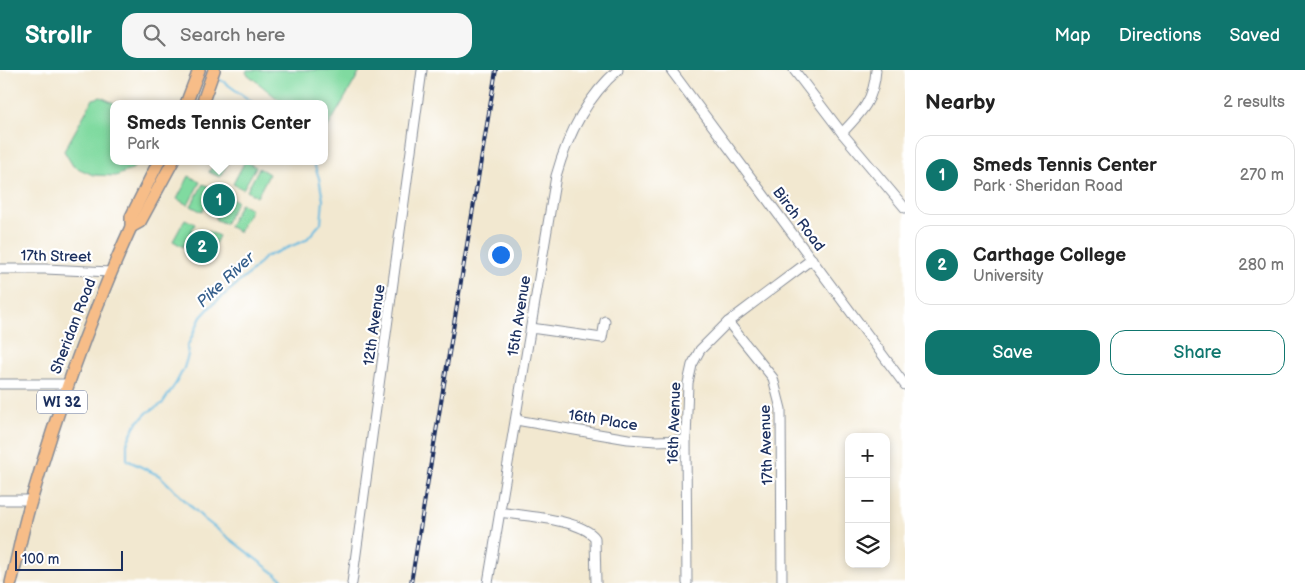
<!DOCTYPE html>
<meta charset="utf-8">
<style>
:root{--surface:#fff;--page:#f6f6f6;--text:#222;--muted:#767676;--line:#e0e0e0;--accent:#0f766e}
body{margin:0;font-family:"Balsamiq Sans",sans-serif;background:var(--page);color:var(--text)}
.controls{position:absolute;right:15px;bottom:15px;display:grid;overflow:hidden;border-radius:10px;box-shadow:0 2px 8px #0003}
.controls button{width:45px;height:45px;display:grid;place-items:center;padding:0;border:0;border-bottom:1px solid var(--line);background:var(--surface);color:var(--text);font:25px sans-serif}
.scale{position:absolute;left:15px;bottom:12px;width:108px;box-sizing:border-box;padding-left:5px;border:2px solid #1b2f5e;border-top:0;font-size:14px;line-height:18px;white-space:nowrap;color:#1b2f5e;-webkit-text-stroke:4px #fff;paint-order:stroke}
.you{position:absolute;left:500px;top:184px;width:18px;height:18px;margin:-12px;border:4px solid #fff;border-radius:50%;background:#1a73e8;box-shadow:0 0 0 8px #1a73e833}
.badge{display:grid;place-items:center;width:32px;height:32px;border-radius:50%;background:var(--accent);color:#fff;font-size:16px;font-weight:700}
.pin{position:absolute;translate:-50% -50%;border:2px solid #fff;box-shadow:0 1px 5px #0006}
.popup{position:absolute;left:110px;top:30px;width:218px;height:65px;box-sizing:border-box;display:grid;place-content:center;border-radius:10px;background:var(--surface);filter:drop-shadow(0 1px 4px #0005);font-size:16px;white-space:nowrap;color:var(--muted)}
.popup b{font-size:19px;color:var(--text)}
.popup::after{content:'';position:absolute;left:50%;top:100%;margin-left:-10px;border:10px solid transparent;border-top-color:var(--surface)}
.list{margin:0;padding:0;list-style:none}
h2{display:flex;justify-content:space-between;align-items:center;height:65px;margin:0;padding:0 20px;font-size:21px}
h2 small{font-size:16px;font-weight:400;color:var(--muted)}
.list li{display:grid;grid-template-columns:32px 1fr auto;gap:15px;align-items:center;box-sizing:border-box;height:80px;margin:0 10px 10px;padding:0 10px;border:1px solid var(--line);border-radius:15px}
.list b{display:block;font-size:19px;white-space:nowrap}
.list p{margin:0;font-size:16px;white-space:nowrap;color:var(--muted)}
.list em{font-size:16px;font-style:normal;color:var(--muted)}
.actions{display:flex;gap:10px;padding:15px 20px}
.actions a{flex:1;padding:11px 0;border:1px solid var(--accent);border-radius:15px;text-align:center;font-size:18px;color:var(--accent)}
.actions .main{background:var(--accent);color:#fff}
.icon{flex:none;width:28px;height:28px;fill:none;stroke:currentColor;stroke-width:2;stroke-linecap:round;stroke-linejoin:round}
.map{position:relative;flex:none;width:905px;height:513px;overflow:hidden}
header{display:flex;align-items:center;gap:30px;box-sizing:border-box;height:70px;padding:0 25px;background:var(--accent);color:#fff}
header strong{font-size:24px}
nav{display:flex;gap:28px;margin-inline-start:auto;font-size:18px}
.search{width:350px;height:45px;background:var(--page);display:flex;align-items:center;gap:12px;box-sizing:border-box;padding:0 18px;border-radius:15px;color:var(--muted);font-size:19px}
main{display:flex}
aside{flex:1;background:var(--surface)}
.map>svg:first-child{display:block}
</style>
<header>
<strong>Strollr</strong>
<div class="search"><svg class="icon" aria-label="search" viewBox="0 0 24 24"><circle cx="10" cy="10" r="6"/><path d="M15 15l6 6"/></svg>Search here</div>
<nav><a>Map</a><a>Directions</a><a>Saved</a></nav>
</header>
<main>
<div class="map">
<svg width="905" height="513" viewBox="0 0 905 513">
<rect width="100%" height="100%" fill="#fff"/>
<filter id="ink" filterUnits="userSpaceOnUse"><feTurbulence type="fractalNoise" baseFrequency=".02" numOctaves="2"/><feDisplacementMap in="SourceGraphic" scale="10" xChannelSelector="R" yChannelSelector="G"/><feConvolveMatrix kernelMatrix="1 2 1 2 8 2 1 2 1" color-interpolation-filters="sRGB"/></filter>
<filter id="wash" filterUnits="userSpaceOnUse"><feTurbulence type="fractalNoise" baseFrequency=".0096" numOctaves="4" result="noise"/><feDisplacementMap in="SourceGraphic" scale="20" xChannelSelector="R" yChannelSelector="G"/><feGaussianBlur stdDeviation="1.12" result="paint"/><feColorMatrix in="noise" values="0 0 0 0 0 0 0 0 0 0 0 0 0 0 0 0 0 1.4 0 .05"/><feComposite in="paint" operator="in"/></filter>
<g filter="url(#wash)">
<rect width="100%" height="100%" fill="#f2e8d0"/>
<g fill="#80daa0" stroke="#4e847f">
<polygon points="247,0 361,0 324,64 324,34 284,34 246,3"/>
<polygon points="101,27 116,34 114,34 114,91 141,91 132,99 116,106 93,105 73,96 64,81 93,29"/>
<polygon points="215,91 229,91 220,107 209,102"/>
<polygon points="245,91 256,97 243,119 233,114"/>
<polygon points="259,98 269,104 257,127 247,121"/>
<polygon points="189,106 200,112 188,135 177,129"/>
<polygon points="203,114 214,119 202,142 191,136"/>
<polygon points="227,126 237,131 225,154 215,149"/>
<polygon points="241,133 251,139 239,162 229,156"/>
<polygon points="185,149 195,154 183,177 173,171"/>
<polygon points="208,161 219,166 207,189 196,184"/>
</g>
<g fill="none" stroke-linecap="round" stroke-linejoin="round">
<g stroke="#64b9e0" stroke-width="2">
<polyline points="215,7 224,12 255,34"/>
<polyline points="287,513 204,449 160,406 127,390 127,373 135,355 148,342 162,334 176,313 184,298 188,285 187,277 201,247 212,235 250,203 265,187 306,170 321,153 323,130 319,108 313,91"/>
</g>
</g>
</g>
<g filter="url(#ink)">
<g fill="none" stroke-linecap="round" stroke-linejoin="round">
<g stroke="#868c97" stroke-width="11">
<g id="minor">
<polyline points="671,0 905,315"/>
<polyline points="794,0 842,63 905,138"/>
<path d="M842,63C862,42 874,30 876,0"/>
<polyline points="0,199 45,199 111,202"/>
<polyline points="728,252 773,308 781,339 782,513"/>
<polyline points="531,258 602,268 605,251"/>
<polyline points="0,314 67,314"/>
<polyline points="516,350 628,369 656,371 686,370"/>
<polyline points="0,430 31,430"/>
<path d="M500,442C523,446 582,449 595,468L596,513"/>
<polyline points="352,513 422,0"/>
<path d="M488,513L556,106C567,67 587,27 618,0"/>
<polyline points="687,513 686,370 688,313 692,295 700,280 728,252 812,189"/>
</g>
</g>
<g stroke="#868c97" stroke-width="14">
<g id="major">
<polyline points="186,34 199,0"/>
<polyline points="202,34 214,0"/>
<polyline points="131,157 140,152 173,91"/>
<path d="M11,513C18,485 23,456 32,428C59,335 91,245 131,157V147L159,91"/>
</g>
</g>
<use href="#minor" stroke="#fff" stroke-width="9"/>
<use href="#major" stroke="#f7bd88" stroke-width="11"/>
<g stroke="#1b2f5e" stroke-width="4">
<polyline id="rail" points="411,513 496,0"/>
</g>
<use href="#rail" stroke="#fff" stroke-width="2" stroke-dasharray="5.5" stroke-linecap="butt"/>
</g>
</g>
<g text-anchor="middle" stroke-width="4.5" stroke-linejoin="round" paint-order="stroke">
<rect fill="#fff" stroke="#5f6d8e" stroke-width="1" x="37" y="320.5" width="50" height="23" rx="4"/>
<g font-size="14" font-weight="bold" fill="#1b2f5e">
<text x="62" y="337">WI 32</text>
</g>
<g font-size="15" fill="#1b2f5e" stroke="#fff">
<text transform="translate(799 149) rotate(53)" y="5">Birch Road</text>
<text transform="translate(56 186) rotate(1)" y="5">17th Street</text>
<text transform="translate(519 246) rotate(-81)" y="5">15th Avenue</text>
<text transform="translate(374 255) rotate(-82)" y="5">12th Avenue</text>
<text transform="translate(73 256) rotate(-69)" y="5">Sheridan Road</text>
<text transform="translate(603 350) rotate(9)" y="5">16th Place</text>
<text transform="translate(674 353) rotate(-88)" y="5">16th Avenue</text>
<text transform="translate(766 375) rotate(-92)" y="5">17th Avenue</text>
</g>
<g font-size="16" font-style="italic" fill="#355f8c" stroke="#fff">
<text transform="translate(225 209) rotate(-43)" y="6">Pike River</text>
</g>
</g>
</svg>
<div class="controls">
<button>+</button>
<button>−</button>
<button><svg class="icon" aria-label="layers" viewBox="0 0 24 24"><path d="M12 4l9 5-9 5-9-5zM3 14l9 5 9-5"/></svg></button>
</div>
<div class="scale">100 m</div>
<div class="you"></div>
<div class="pin badge" style="left:219px;top:130px">1</div>
<div class="popup"><b>Smeds Tennis Center</b>Park</div>
<div class="pin badge" style="left:202px;top:177px">2</div>
</div>
<aside>
<h2>Nearby<small>2 results</small></h2>
<ul class="list">
<li><span class="badge">1</span><div><b>Smeds Tennis Center</b><p>Park · Sheridan Road</p></div><em>270 m</em></li>
<li><span class="badge">2</span><div><b>Carthage College</b><p>University</p></div><em>280 m</em></li>
</ul>
<div class="actions"><a class="main">Save</a><a>Share</a></div>
</aside>
</main>
